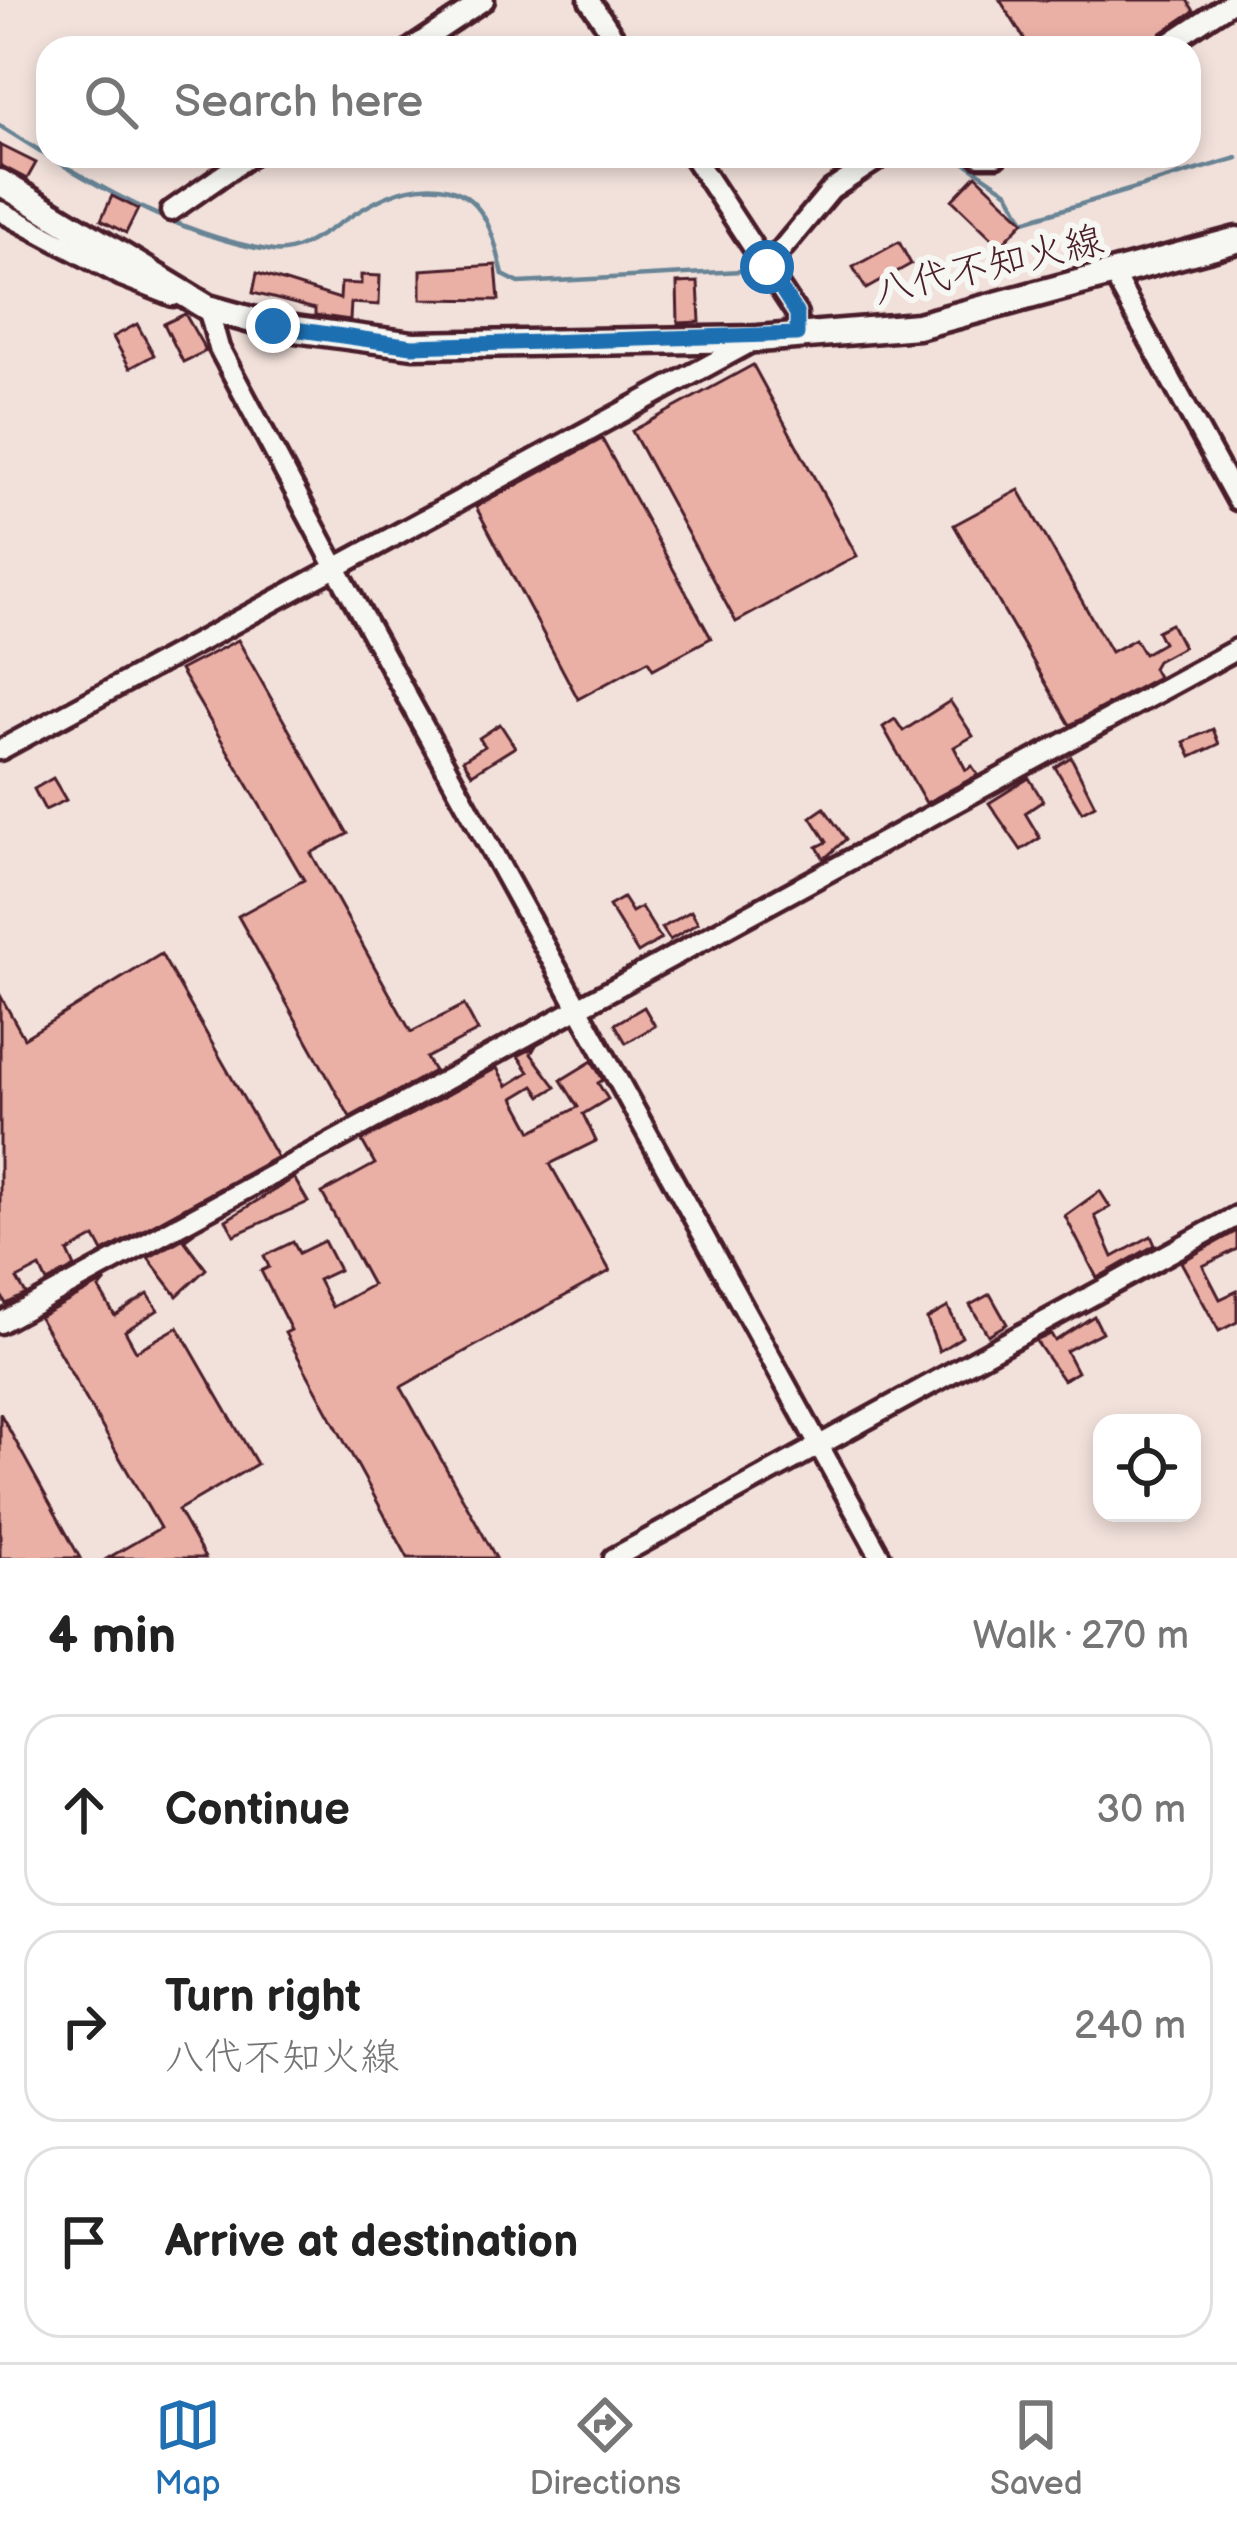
<!DOCTYPE html>
<meta charset="utf-8">
<style>
:root{--surface:#fff;--page:#f6f6f6;--text:#222;--muted:#767676;--line:#e0e0e0;--accent:#1f6fb2}
body{margin:0;font-family:"Balsamiq Sans","Klee One",sans-serif;background:var(--page);color:var(--text)}
.controls{position:absolute;right:36px;bottom:36px;display:grid;overflow:hidden;border-radius:24px;box-shadow:0 6px 18px #0003}
.controls button{width:108px;height:108px;display:grid;place-items:center;padding:0;border:0;border-bottom:3px solid var(--line);background:var(--surface);color:var(--text);font:60px sans-serif}
.stop{position:absolute;width:36px;height:36px;margin:-27px;border:9px solid #1f6fb2;border-radius:50%;background:#fff}
.stop.end{background:#1f6fb2;border-color:#fff;box-shadow:0 3px 12px #0008}
.list{margin:0;padding:0;list-style:none}
h2{display:flex;justify-content:space-between;align-items:center;height:156px;margin:0;padding:0 48px;font-size:51px}
h2 small{font-size:39px;font-weight:400;color:var(--muted)}
.list li{display:grid;grid-template-columns:78px 1fr auto;gap:36px;align-items:center;box-sizing:border-box;height:192px;margin:0 24px 24px;padding:0 24px;border:3px solid var(--line);border-radius:36px}
.list b{display:block;font-size:45px;white-space:nowrap}
.list p{margin:0;font-size:39px;white-space:nowrap;color:var(--muted)}
.list em{font-size:39px;font-style:normal;color:var(--muted)}
.icon{flex:none;width:66px;height:66px;fill:none;stroke:currentColor;stroke-width:2;stroke-linecap:round;stroke-linejoin:round}
.map{position:relative;flex:none;width:1237px;height:1558px;overflow:hidden}
.search{position:absolute;background:var(--surface);box-shadow:0 6px 18px #0003;left:36px;right:36px;top:36px;height:132px;display:flex;align-items:center;gap:30px;box-sizing:border-box;padding:0 42px;border-radius:36px;color:var(--muted);font-size:45px}
.sheet{height:804px;background:var(--surface)}
nav{display:flex;justify-content:space-around;align-items:center;box-sizing:border-box;height:168px;border-top:3px solid var(--line);background:var(--surface);font-size:33px;color:var(--muted)}
nav a{display:grid;justify-items:center;gap:6px}
nav .on{color:var(--accent)}
.map>svg:first-child{display:block}
</style>
<div class="map">
<svg width="1237" height="1558" viewBox="0 0 1237 1558">
<rect width="100%" height="100%" fill="#f2e1db"/>
<filter id="ink" filterUnits="userSpaceOnUse"><feTurbulence type="fractalNoise" baseFrequency=".00833" numOctaves="2"/><feDisplacementMap in="SourceGraphic" scale="24" xChannelSelector="R" yChannelSelector="G"/><feConvolveMatrix kernelMatrix="1 2 1 2 8 2 1 2 1" color-interpolation-filters="sRGB"/></filter>
<g filter="url(#ink)">
<g fill="none" stroke-linecap="round" stroke-linejoin="round">
<g stroke="#688495" stroke-width="4.5">
<path d="M0,126C83,178 173,235 273,251C316,258 370,180 439,187C485,192 494,237 503,275L519,283L760,270"/>
<polyline points="955,156 1008,192 1024,221 1237,158"/>
</g>
</g>
<g fill="#eab0a6" stroke="#4a1f2b" stroke-width="3">
<polygon points="1000,0 1187,0 1194,11 1139,48 1030,48"/>
<polygon points="0,145 36,163 27,179 0,165"/>
<polygon points="976,175 1024,221 1000,246 952,200"/>
<polygon points="112,196 138,209 126,233 101,220"/>
<polygon points="899,242 911,264 866,289 853,267"/>
<polygon points="496,265 499,300 421,299 421,270"/>
<polygon points="257,273 340,299 341,283 361,284 361,275 380,276 379,305 351,303 350,320 315,315 315,309 253,293"/>
<polygon points="698,282 700,322 678,323 677,283"/>
<polygon points="185,314 206,351 183,362 164,324"/>
<polygon points="137,324 154,355 130,368 113,337"/>
<polygon points="753,365 857,556 736,622 632,431"/>
<polygon points="602,439 711,638 653,669 648,661 578,699 476,507"/>
<polygon points="1019,490 1111,652 1135,639 1144,654 1163,643 1157,631 1171,624 1183,647 1157,661 1153,668 1158,677 1070,725 954,525"/>
<polygon points="238,640 348,834 311,853 411,1032 464,1005 478,1031 426,1058 434,1071 350,1117 238,916 304,880 180,670"/>
<polygon points="950,701 973,736 954,747 966,770 972,766 978,775 926,803 883,727 895,719 903,731"/>
<polygon points="500,724 515,747 472,774 463,760 485,746 479,738"/>
<polygon points="1213,729 1219,744 1191,757 1184,742"/>
<polygon points="1071,757 1095,805 1082,812 1055,767"/>
<polygon points="53,778 66,800 45,810 34,789"/>
<polygon points="1029,778 1043,801 1025,813 1040,838 1021,850 989,803"/>
<polygon points="824,808 846,839 824,859 817,847 827,842 811,817"/>
<polygon points="623,898 632,912 641,907 661,939 638,953 609,906"/>
<polygon points="691,911 698,923 670,940 662,928"/>
<polygon points="161,954 277,1157 103,1252 95,1237 68,1252 75,1267 47,1282 40,1267 17,1279 26,1294 6,1304 0,1293 0,995 24,1038"/>
<polygon points="644,1007 655,1026 626,1043 615,1024"/>
<polygon points="535,1047 531,1054 556,1087 541,1096 534,1086 514,1098 532,1131 578,1107 561,1080 592,1061 603,1080 598,1083 608,1099 583,1114 596,1141 550,1164 610,1271 401,1387 496,1558 408,1558 285,1333 291,1330 261,1271 269,1267 264,1256 293,1242 299,1253 324,1241 339,1270 318,1280 332,1307 372,1285 322,1193 375,1164 362,1141 497,1068 507,1086 529,1072 518,1056"/>
<polygon points="294,1178 308,1202 234,1235 226,1220"/>
<polygon points="1100,1191 1110,1207 1095,1216 1113,1257 1151,1236 1155,1245 1097,1278 1065,1216"/>
<polygon points="1237,1231 1237,1249 1203,1266 1220,1299 1237,1291 1237,1322 1219,1331 1181,1262"/>
<polygon points="195,1232 184,1240 206,1269 177,1296 148,1258"/>
<polygon points="106,1281 99,1289 115,1316 148,1294 158,1310 125,1331 136,1351 178,1327 257,1464 178,1510 205,1558 108,1558 160,1528 39,1317"/>
<polygon points="990,1294 1007,1324 988,1335 970,1305"/>
<polygon points="948,1307 962,1337 939,1351 927,1319"/>
<polygon points="1094,1316 1102,1332 1066,1351 1077,1372 1063,1380 1036,1341 1051,1334 1055,1341"/>
<polygon points="0,1413 80,1558 0,1558"/>
</g>
<g fill="none" stroke-linecap="round" stroke-linejoin="round">
<g stroke="#4a1f2b" stroke-width="27">
<g id="street">
<polyline points="589,0 621,48"/>
<polyline points="412,48 484,0"/>
<polyline points="1162,48 1235,0"/>
<polyline points="693,156 797,314 797,334"/>
<polyline points="979,156 997,156"/>
<polyline points="0,211 122,276 173,296"/>
<polyline points="171,211 250,156"/>
<polyline points="767,267 831,190 883,156"/>
<polyline points="1112,272 1237,500"/>
<polyline points="208,308 219,348 335,566 881,1558"/>
<polyline points="0,750 755,340"/>
<polyline points="0,1323 1237,649"/>
<polyline points="614,1558 1237,1216"/>
</g>
</g>
<g stroke="#4a1f2b" stroke-width="33">
<polyline id="secondary" points="0,182 208,308 273,326 413,345 758,339 918,326 1237,240"/>
</g>
<use href="#street" stroke="#f6f6f2" stroke-width="18"/>
<use href="#secondary" stroke="#f6f6f2" stroke-width="24"/>
</g>
</g>
<g fill="none" stroke-linecap="round" stroke-linejoin="round" filter="url(#ink)">
<polyline stroke="#1f6fb2" stroke-width="15" points="273,326 412,346 797,334 797,314 767,267"/>
</g>
<g text-anchor="middle" stroke-width="12" stroke-linejoin="round" paint-order="stroke">
<g font-size="39" fill="#4a1f2b" stroke="#f6f6f2">
<text transform="translate(988 264) rotate(-13)" y="14">八代不知火線</text>
</g>
</g>
</svg>
<div class="controls">
<button><svg class="icon" aria-label="locate" viewBox="0 0 24 24"><circle cx="12" cy="12" r="6"/><path d="M12 2v4M12 18v4M2 12h4M18 12h4"/></svg></button>
</div>
<div class="stop" style="left:767px;top:267px"></div>
<div class="stop end" style="left:273px;top:326px"></div>
<div class="search"><svg class="icon" aria-label="search" viewBox="0 0 24 24"><circle cx="10" cy="10" r="6"/><path d="M15 15l6 6"/></svg>Search here</div>
</div>
<section class="sheet">
<h2>4 min<small>Walk · 270 m</small></h2>
<ul class="list">
<li><svg class="icon" aria-label="ahead" viewBox="0 0 24 24"><path d="M12 20V5M6 11l6-6 6 6"/></svg><div><b>Continue</b></div><em>30 m</em></li>
<li><svg class="icon" aria-label="right" viewBox="0 0 24 24"><path d="M7 20v-9h11M14 6l5 5-5 5"/></svg><div><b>Turn right</b><p>八代不知火線</p></div><em>240 m</em></li>
<li><svg class="icon" aria-label="arrive" viewBox="0 0 24 24"><path d="M6 21V4h12l-3 4 3 4H6"/></svg><div><b>Arrive at destination</b></div></li>
</ul>
</section>
<nav>
<a class="on"><svg class="icon" aria-label="map" viewBox="0 0 24 24"><path d="M3 6l6-2 6 2 6-2v14l-6 2-6-2-6 2zM9 4v14M15 6v14"/></svg>Map</a>
<a><svg class="icon" aria-label="directions" viewBox="0 0 24 24"><path d="M12 3l9 9-9 9-9-9zM9 14v-3h6M13 9l2 2-2 2"/></svg>Directions</a>
<a><svg class="icon" aria-label="saved" viewBox="0 0 24 24"><path d="M7 4h10v16l-5-4-5 4z"/></svg>Saved</a>
</nav>
